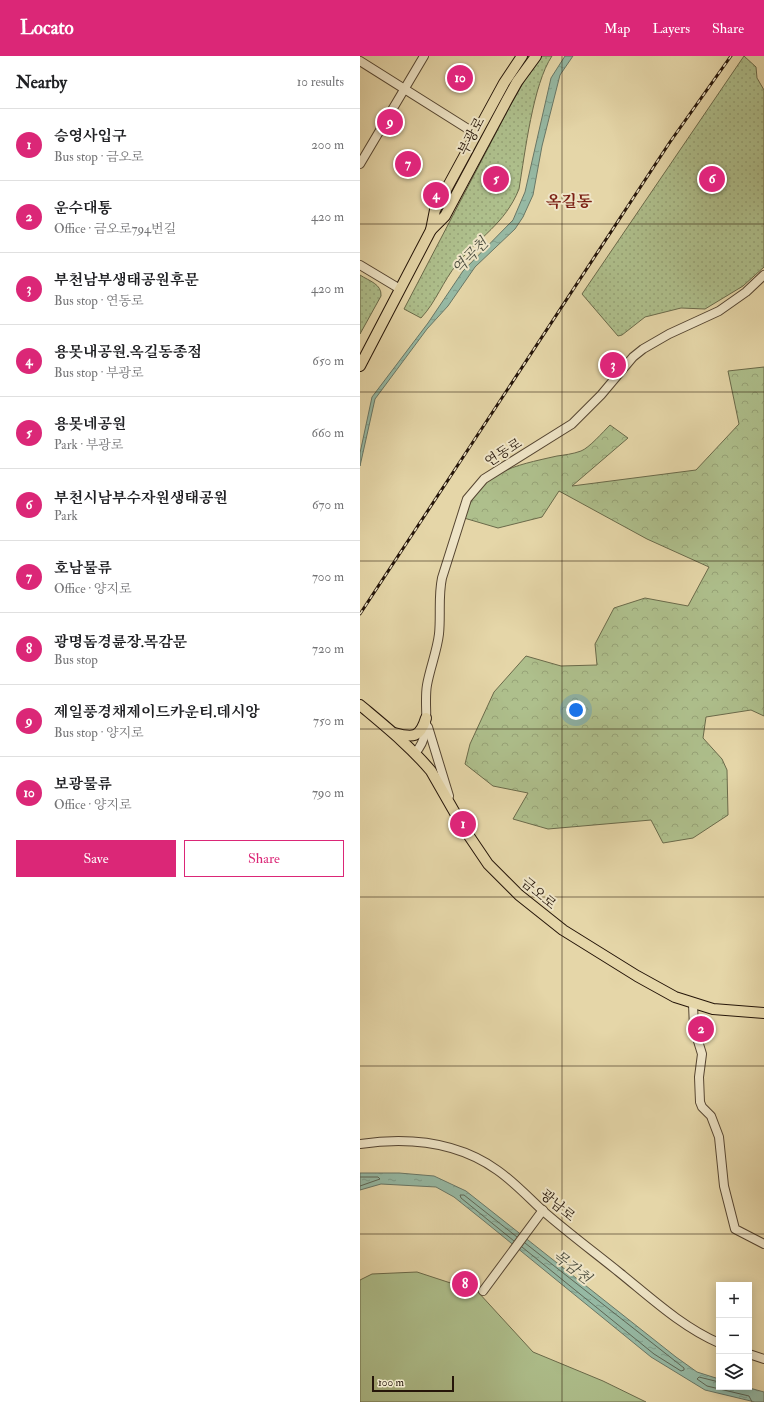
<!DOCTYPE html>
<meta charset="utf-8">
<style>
:root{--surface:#fff;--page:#f2f2f2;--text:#202124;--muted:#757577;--line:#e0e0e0;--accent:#db2777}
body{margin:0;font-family:"IM FELL Double Pica","Noto Serif KR",serif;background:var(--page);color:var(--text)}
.controls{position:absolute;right:12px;bottom:12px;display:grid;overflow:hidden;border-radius:0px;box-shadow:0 2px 10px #0003}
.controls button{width:36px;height:36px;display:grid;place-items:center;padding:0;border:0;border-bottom:1px solid var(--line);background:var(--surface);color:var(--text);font:20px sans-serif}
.scale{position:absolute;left:12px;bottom:10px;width:82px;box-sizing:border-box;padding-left:4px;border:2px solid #251509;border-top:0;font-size:11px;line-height:14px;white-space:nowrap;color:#251509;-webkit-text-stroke:3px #eee4c6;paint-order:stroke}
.you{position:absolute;left:216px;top:654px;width:14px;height:14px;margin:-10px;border:3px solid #fff;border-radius:50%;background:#1a73e8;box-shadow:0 0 0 6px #1a73e833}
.badge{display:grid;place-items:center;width:26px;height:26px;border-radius:50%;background:var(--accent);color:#fff;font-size:13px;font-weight:700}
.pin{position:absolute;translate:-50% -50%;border:2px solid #fff;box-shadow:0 1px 4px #0006}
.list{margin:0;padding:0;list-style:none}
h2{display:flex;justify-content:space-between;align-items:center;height:52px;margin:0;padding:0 16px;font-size:17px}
h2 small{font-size:13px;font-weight:400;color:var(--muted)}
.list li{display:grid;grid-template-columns:26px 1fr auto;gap:12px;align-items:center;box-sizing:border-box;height:72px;padding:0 16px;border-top:1px solid var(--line)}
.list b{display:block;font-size:15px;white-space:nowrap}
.list p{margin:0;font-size:13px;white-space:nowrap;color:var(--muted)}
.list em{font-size:13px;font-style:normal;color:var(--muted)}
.actions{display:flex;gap:8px;padding:12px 16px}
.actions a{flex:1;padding:9px 0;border:1px solid var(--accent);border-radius:0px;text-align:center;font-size:14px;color:var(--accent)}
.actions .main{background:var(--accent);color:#fff}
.icon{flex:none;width:22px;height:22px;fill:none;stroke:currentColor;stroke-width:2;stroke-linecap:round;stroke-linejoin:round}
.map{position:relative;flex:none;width:404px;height:1346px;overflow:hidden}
header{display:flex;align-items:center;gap:24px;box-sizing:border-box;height:56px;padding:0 20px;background:var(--accent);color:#fff}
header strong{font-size:19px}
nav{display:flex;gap:22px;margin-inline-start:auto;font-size:14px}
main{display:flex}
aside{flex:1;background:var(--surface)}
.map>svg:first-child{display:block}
</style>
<header>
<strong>Locato</strong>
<nav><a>Map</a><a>Layers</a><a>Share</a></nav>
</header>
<main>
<aside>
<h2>Nearby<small>10 results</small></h2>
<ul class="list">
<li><span class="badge">1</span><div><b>승영사입구</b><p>Bus stop · 금오로</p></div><em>200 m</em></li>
<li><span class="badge">2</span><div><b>운수대통</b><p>Office · 금오로794번길</p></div><em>420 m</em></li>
<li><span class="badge">3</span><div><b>부천남부생태공원후문</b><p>Bus stop · 연동로</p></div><em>420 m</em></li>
<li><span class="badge">4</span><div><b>용못내공원.옥길동종점</b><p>Bus stop · 부광로</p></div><em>650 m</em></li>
<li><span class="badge">5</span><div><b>용못네공원</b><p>Park · 부광로</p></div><em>660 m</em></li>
<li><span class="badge">6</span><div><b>부천시남부수자원생태공원</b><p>Park</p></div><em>670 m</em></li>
<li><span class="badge">7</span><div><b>호남물류</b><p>Office · 양지로</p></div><em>700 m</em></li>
<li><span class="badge">8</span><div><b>광명돔경륜장.목감문</b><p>Bus stop</p></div><em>720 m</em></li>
<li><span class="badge">9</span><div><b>제일풍경채제이드카운티.데시앙</b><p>Bus stop · 양지로</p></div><em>750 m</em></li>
<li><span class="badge">10</span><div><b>보광물류</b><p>Office · 양지로</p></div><em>790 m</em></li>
</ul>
<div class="actions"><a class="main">Save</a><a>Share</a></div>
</aside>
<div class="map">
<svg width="404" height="1346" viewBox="0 0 404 1346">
<defs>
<pattern id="forest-crowns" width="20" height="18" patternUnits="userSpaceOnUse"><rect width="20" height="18" fill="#aebf8c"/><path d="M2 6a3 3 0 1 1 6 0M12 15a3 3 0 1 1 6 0" fill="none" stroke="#96a377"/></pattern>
<pattern id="park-dots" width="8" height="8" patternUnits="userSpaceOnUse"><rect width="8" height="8" fill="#aebf8c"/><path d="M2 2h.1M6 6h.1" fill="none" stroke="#96a377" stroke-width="1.8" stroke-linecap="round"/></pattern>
<pattern id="water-ripples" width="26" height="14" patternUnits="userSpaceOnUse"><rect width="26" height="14" fill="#96b9a4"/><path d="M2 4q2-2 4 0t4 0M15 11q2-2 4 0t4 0" fill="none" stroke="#819e8c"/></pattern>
</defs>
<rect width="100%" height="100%" fill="#e5d6a8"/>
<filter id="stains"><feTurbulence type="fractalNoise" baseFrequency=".005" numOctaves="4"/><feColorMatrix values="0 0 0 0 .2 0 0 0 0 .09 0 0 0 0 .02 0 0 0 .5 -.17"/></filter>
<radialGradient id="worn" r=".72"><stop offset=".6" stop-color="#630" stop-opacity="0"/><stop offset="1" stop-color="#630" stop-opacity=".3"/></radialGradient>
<polygon fill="#aebf8c" stroke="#6a6a4a" points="57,1216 118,1236 173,1296 243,1325 286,1346 0,1346 0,1224 12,1218"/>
<path fill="url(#forest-crowns)" stroke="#6a6a4a" d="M404,311V660L391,654L346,661L343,682L362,703L367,714L368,759L333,782L303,787L291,764L188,773L153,763L168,737L133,730L105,708L110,688L134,636L166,600L201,610L237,609L235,588L254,552L285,542L328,550L349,511L287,483L199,435L182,461L138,472L104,462C120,415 153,410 197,400C204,399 213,398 221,395C229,392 243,376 250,369L268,382L212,430L336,414L379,368L368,315Z"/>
<g fill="url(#park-dots)" stroke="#6a6a4a">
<path d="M182,0H192C173,28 165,97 159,133C145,168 119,181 97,208C83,225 76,246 61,262L44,253L149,52L167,20Z"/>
<polygon points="384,0 396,11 397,22 404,34 404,211 383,230 345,253 321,252 285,261 262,279 258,280 222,238"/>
<path d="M0,219C9,225 22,228 21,240L0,278Z"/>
</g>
<g fill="url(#water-ripples)" stroke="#697766">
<polygon points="205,0 213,0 200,19 182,90 173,139 163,161 155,173 115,211 88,250 67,273 15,343 0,410 0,397 12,341 68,267 103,215 153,164 165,136 191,22"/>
<polygon points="0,1117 39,1117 74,1120 106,1135 316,1301 337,1316 359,1323 359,1331 386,1331 404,1336 404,1346 395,1346 345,1334 291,1301 124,1165 94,1141 76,1131 21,1128 0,1134"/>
</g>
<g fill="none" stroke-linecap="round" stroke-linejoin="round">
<g stroke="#5e6756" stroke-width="1">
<polyline points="0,1121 18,1121 20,1123 0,1130"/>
<polyline points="154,1185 101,1142 100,1139 104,1139 157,1181"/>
<polyline points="162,1191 294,1298 321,1315 324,1314 324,1312 165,1187"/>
<polyline points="359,1326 339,1321 337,1323 347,1330 389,1340 392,1346"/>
</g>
<g stroke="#554531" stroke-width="10">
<g id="minor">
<polyline points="0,5 116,78"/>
<polyline points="0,108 64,0"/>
<polyline points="0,209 40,233"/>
<polyline points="68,671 89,740"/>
<path d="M55,697C73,678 63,652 67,629C70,612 77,595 79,578C81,559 78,541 82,522L107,443L124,423L212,368L241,339L273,301L283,293L309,278L359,255L386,236L404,219"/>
<polyline points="333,948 334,972 342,998 339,1021 340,1046 342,1051 351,1060 359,1081 364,1130 375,1173 404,1188"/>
<path d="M0,1088C48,1081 96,1085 137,1114C153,1125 167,1140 182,1154C207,1176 234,1196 260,1217C291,1242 322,1271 359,1287"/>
<polyline points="123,1235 183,1154"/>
<polyline points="389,1298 404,1303"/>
</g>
</g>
<g stroke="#251509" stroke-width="12">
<g id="major">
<polyline points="71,174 85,160 147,44 157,26 176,0"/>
<polyline points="0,310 71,174 75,154 144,27 162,0"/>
<path d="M0,649C25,670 50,690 71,715L103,771L128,808L159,839L203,874L277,920L315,941L353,953L404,957"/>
<path d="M34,677C53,682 60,682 66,662"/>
</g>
</g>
<use href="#minor" stroke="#eee4c6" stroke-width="8"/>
<use href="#major" stroke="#e5d6a8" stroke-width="10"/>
<g stroke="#251509" stroke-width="3">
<polyline id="rail" points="0,558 310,86 371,0"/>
</g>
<use href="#rail" stroke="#eee4c6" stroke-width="1.5" stroke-dasharray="4.5" stroke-linecap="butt"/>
</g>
<path fill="none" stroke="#251509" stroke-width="1" stroke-opacity="0.55" d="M202,0V1346M0,168H404M0,336H404M0,505H404M0,673H404M0,841H404M0,1010H404M0,1178H404"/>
<g text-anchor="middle" stroke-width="4" stroke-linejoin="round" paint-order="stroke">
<g font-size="14" fill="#251509" stroke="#eee4c6">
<text transform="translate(111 80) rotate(-62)" y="5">부광로</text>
<text transform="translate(143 396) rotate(-32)" y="5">연동로</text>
<text transform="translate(179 837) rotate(40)" y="5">금오로</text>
<text transform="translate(198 1149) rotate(40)" y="5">광남로</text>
</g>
<g font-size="15" font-style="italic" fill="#4d4e3f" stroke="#eee4c6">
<text transform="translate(110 200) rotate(-46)" y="5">역곡천</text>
<text transform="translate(212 1211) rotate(38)" y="5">목감천</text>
</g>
<g font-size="16" font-weight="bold" fill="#7a1f14" stroke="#eee4c6">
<text x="209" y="151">옥길동</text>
</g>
</g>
<rect width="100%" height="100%" filter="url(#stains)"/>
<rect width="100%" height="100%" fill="url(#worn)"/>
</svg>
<div class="controls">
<button>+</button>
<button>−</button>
<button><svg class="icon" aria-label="layers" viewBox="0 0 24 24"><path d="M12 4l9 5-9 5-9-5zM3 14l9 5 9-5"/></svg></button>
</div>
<div class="scale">100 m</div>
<div class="you"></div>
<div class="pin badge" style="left:103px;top:768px">1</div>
<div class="pin badge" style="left:341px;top:973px">2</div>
<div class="pin badge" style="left:253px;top:309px">3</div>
<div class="pin badge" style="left:76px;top:139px">4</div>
<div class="pin badge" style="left:136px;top:123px">5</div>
<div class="pin badge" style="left:352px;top:123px">6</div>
<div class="pin badge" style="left:48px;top:108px">7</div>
<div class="pin badge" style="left:105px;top:1228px">8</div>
<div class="pin badge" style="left:30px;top:66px">9</div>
<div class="pin badge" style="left:100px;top:22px">10</div>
</div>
</main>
